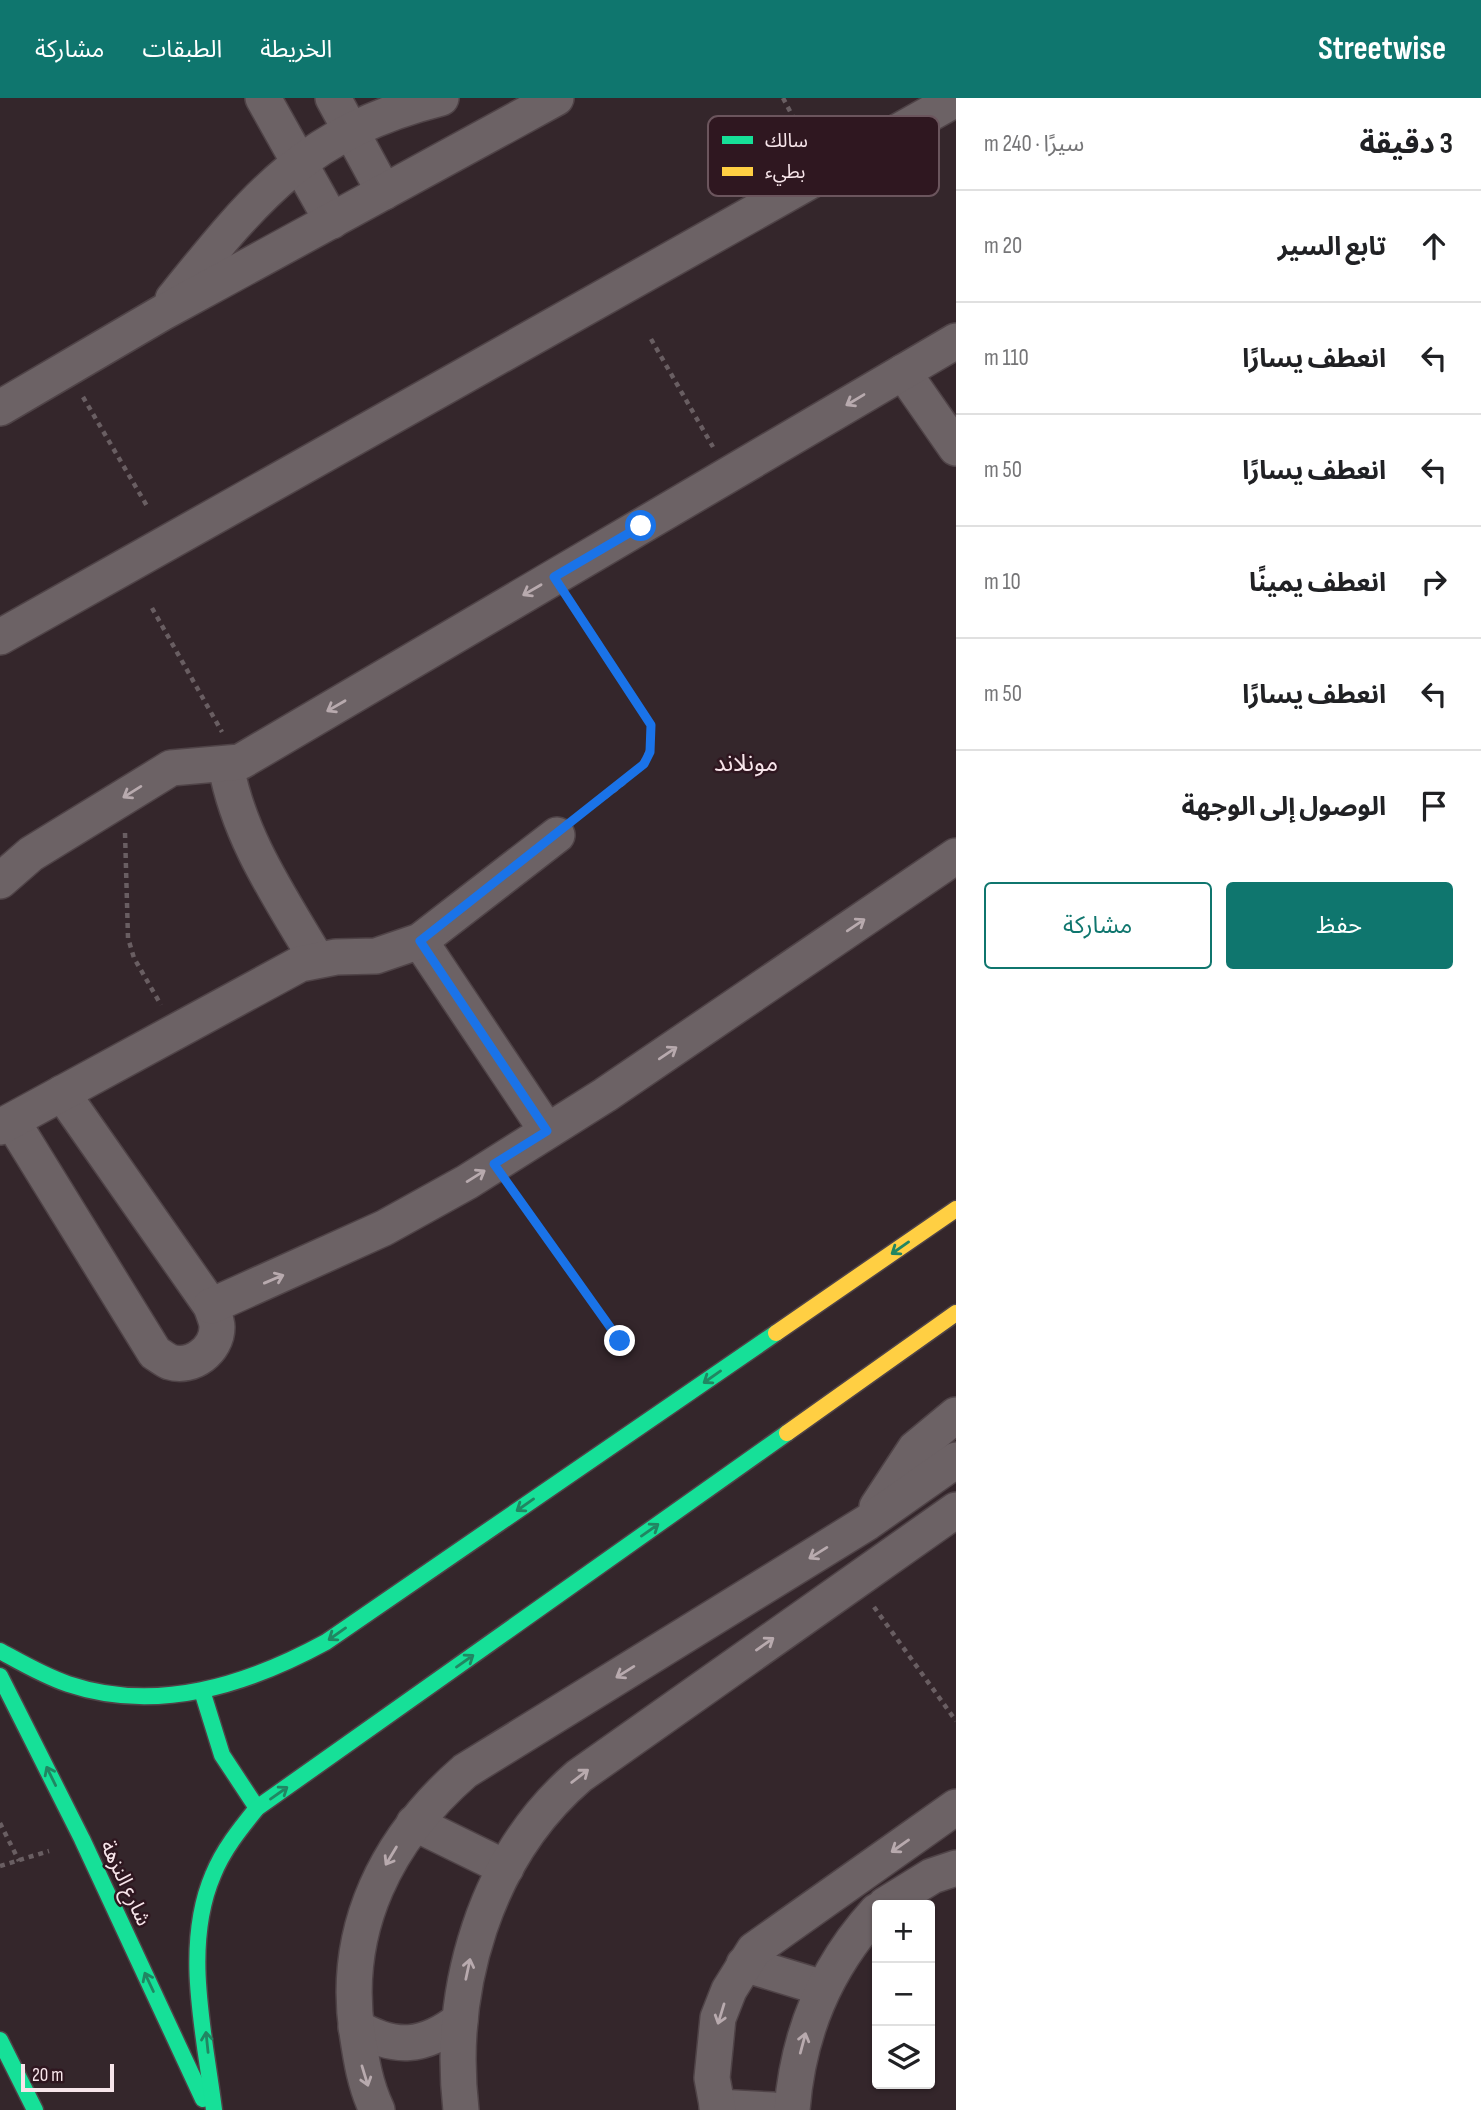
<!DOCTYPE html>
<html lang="ar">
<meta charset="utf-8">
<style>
:root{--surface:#fff;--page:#f2f2f2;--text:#202124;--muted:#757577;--line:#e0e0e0;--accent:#0f766e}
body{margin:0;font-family:"Sofia Sans Condensed","Noto Sans Arabic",sans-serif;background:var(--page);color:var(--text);direction:rtl}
.controls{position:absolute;right:21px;bottom:21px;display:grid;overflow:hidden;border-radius:7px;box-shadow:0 2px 5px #0004}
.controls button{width:63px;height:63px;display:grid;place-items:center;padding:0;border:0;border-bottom:2px solid var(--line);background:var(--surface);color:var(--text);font:35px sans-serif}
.scale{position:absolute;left:21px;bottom:18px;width:93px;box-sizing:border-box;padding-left:7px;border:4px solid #f7e5ea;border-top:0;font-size:19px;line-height:24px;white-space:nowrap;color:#f7e5ea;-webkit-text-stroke:5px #2f1720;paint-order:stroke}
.stop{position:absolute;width:21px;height:21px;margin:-16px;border:5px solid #1a73e8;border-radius:50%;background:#fff}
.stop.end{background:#1a73e8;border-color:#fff;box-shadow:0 2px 7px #0008}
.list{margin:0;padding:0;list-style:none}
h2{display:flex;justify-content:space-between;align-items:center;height:91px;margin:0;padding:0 28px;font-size:30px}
h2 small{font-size:23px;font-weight:400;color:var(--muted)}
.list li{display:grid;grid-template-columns:46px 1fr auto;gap:21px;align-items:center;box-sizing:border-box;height:112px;padding:0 28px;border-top:2px solid var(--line)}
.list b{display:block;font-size:26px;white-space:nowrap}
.list em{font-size:23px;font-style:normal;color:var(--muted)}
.actions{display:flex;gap:14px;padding:21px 28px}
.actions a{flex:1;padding:16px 0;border:2px solid var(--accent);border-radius:7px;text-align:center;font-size:24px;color:var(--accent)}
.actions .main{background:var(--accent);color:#fff}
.icon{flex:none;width:38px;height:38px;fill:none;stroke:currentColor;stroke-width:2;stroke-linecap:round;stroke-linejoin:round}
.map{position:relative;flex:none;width:956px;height:2012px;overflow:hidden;direction:ltr}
header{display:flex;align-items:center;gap:42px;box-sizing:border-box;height:98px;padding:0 35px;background:var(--accent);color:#fff}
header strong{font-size:33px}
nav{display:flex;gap:38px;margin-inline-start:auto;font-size:24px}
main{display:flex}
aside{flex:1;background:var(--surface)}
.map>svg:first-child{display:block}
</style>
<header>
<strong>Streetwise</strong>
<nav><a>الخريطة</a><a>الطبقات</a><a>مشاركة</a></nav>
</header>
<main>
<aside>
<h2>3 دقيقة<small>سيرًا · 240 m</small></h2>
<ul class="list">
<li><svg class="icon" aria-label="ahead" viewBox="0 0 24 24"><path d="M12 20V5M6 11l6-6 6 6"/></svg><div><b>تابع السير</b></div><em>20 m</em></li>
<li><svg class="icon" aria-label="left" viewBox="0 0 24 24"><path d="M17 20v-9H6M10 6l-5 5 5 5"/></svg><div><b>انعطف يسارًا</b></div><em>110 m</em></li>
<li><svg class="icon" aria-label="left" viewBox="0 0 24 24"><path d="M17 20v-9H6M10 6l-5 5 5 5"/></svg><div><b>انعطف يسارًا</b></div><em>50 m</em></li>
<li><svg class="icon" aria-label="right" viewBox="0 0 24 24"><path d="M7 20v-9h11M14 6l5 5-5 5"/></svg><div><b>انعطف يمينًا</b></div><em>10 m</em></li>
<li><svg class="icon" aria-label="left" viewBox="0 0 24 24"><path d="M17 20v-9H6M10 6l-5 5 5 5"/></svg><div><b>انعطف يسارًا</b></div><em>50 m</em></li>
<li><svg class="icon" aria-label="arrive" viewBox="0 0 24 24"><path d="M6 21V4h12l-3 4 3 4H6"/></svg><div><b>الوصول إلى الوجهة</b></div></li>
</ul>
<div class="actions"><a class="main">حفظ</a><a>مشاركة</a></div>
</aside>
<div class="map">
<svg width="956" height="2012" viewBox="0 0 956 2012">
<rect width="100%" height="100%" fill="#34262b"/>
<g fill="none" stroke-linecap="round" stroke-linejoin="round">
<g stroke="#4f4347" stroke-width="38">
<g id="street">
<polyline points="263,0 332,123"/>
<polyline points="333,0 384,94"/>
<path d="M173,201C256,98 306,34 441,0"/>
<polyline points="903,274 956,350"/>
<polyline points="0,310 162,215 556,0"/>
<polyline points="0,539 956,1"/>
<path d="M226,668C239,740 280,799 317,862"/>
<polyline points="0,783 31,756 171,670 240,664 956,243"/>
<polyline points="420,843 547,1033"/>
<path d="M12,1023L155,1255C159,1257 165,1262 170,1264C192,1271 217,1252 217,1229C217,1223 213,1214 211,1208L62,995"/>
<polyline points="0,1029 300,866 336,859 376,858 420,843 557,737"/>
<polyline points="211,1208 384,1130 467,1084 605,997 956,758"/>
<polyline points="877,1409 915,1351 956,1317"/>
<polyline points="414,1725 506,1770"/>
<polyline points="885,1807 932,1778 956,1770"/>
<polyline points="744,1866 823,1890"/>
<path d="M356,1929C395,1952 424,1950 460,1922"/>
<polyline points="717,2009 773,2012"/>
<path d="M377,2012C365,1987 361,1961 357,1934C342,1830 387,1741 465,1673L868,1424L956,1362"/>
<path d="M461,2012C447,1891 485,1759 579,1678L956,1412"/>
<polyline points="718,2012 712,1980 718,1920 729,1892 754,1852 956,1709"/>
<path d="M792,2012C798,1935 825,1870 877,1813"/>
</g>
</g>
<g stroke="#4f4347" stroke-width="19">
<g id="fast">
<path d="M0,1553C22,1565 44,1578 68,1586C157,1616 247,1587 326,1544L776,1235"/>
<polyline points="0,1578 82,1741 203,2001"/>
<polyline points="203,1596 222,1657 257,1710"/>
<polyline points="0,1942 35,2012"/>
<path d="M214,2012C205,1938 182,1849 213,1777C223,1752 240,1731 257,1710L787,1335"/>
</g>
</g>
<g stroke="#4f4347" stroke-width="19">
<g id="slow">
<polyline points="776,1235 956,1111"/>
<polyline points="787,1335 956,1215"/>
</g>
</g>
<g stroke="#695e62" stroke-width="4.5" stroke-dasharray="5 5" stroke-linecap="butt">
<polyline points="783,0 801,34"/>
<polyline points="651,241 713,349"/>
<polyline points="83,299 147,408"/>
<path d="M572,506L651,627C655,673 612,692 580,718"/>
<polyline points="152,510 222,634"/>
<polyline points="125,735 128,840 134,860 161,907"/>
<polyline points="513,1093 620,1243"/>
<polyline points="874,1509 956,1623"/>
<polyline points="0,1725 19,1763"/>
<polyline points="0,1768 49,1753"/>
</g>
<use href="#street" stroke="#6c6265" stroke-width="35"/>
<use href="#fast" stroke="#16e098" stroke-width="16"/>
<use href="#slow" stroke="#ffcf43" stroke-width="16"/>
</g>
<defs><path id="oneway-shaft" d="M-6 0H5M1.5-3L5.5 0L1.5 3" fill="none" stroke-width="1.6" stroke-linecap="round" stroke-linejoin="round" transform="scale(1.75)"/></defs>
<g stroke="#b8aaae">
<use href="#oneway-shaft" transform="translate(855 302) rotate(149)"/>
<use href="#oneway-shaft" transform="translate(532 492) rotate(150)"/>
<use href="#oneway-shaft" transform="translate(336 608) rotate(150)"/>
<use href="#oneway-shaft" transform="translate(132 694) rotate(148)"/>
<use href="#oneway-shaft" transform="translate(856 827) rotate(-34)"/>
<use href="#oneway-shaft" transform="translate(668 955) rotate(-34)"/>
<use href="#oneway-shaft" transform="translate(476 1078) rotate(-32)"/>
<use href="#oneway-shaft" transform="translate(274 1181) rotate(-23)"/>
<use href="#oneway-shaft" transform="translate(818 1455) rotate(148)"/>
<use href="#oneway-shaft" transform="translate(765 1546) rotate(-35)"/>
<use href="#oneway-shaft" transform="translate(625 1574) rotate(148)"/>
<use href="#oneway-shaft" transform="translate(580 1678) rotate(-38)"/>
<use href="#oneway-shaft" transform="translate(900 1748) rotate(145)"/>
<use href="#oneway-shaft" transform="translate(391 1758) rotate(121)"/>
<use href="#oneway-shaft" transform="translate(468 1871) rotate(-78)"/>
<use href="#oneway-shaft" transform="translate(721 1916) rotate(107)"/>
<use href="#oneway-shaft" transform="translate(803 1945) rotate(-75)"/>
<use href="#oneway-shaft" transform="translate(365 1978) rotate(73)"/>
</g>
<g stroke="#218662">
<use href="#oneway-shaft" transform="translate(900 1150) rotate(145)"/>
<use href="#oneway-shaft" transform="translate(712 1279) rotate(145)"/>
<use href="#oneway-shaft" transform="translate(525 1407) rotate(145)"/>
<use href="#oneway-shaft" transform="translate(650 1432) rotate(-35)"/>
<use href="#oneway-shaft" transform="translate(337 1536) rotate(145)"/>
<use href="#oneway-shaft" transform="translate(465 1563) rotate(-35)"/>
<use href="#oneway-shaft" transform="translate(51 1678) rotate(-116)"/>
<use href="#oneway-shaft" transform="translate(279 1695) rotate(-35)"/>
<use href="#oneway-shaft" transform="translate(149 1884) rotate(-115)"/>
<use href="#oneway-shaft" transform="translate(207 1944) rotate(-96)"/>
</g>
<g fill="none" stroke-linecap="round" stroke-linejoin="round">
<polyline stroke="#1a73e8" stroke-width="9" points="620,1243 494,1066 547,1033 420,843 644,666 650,654 651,627 554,479 641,428"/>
</g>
<g text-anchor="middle" stroke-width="5" stroke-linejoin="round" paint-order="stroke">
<g font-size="21" fill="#f7e5ea" stroke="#2f1720">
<text transform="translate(126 1785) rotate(65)" y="7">شارع النزهة</text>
</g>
<g font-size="24" fill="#f7e5ea" stroke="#2f1720">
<text x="746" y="673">مونلاند</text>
</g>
</g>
<rect x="708" y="18" width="231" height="80" rx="10" fill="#2f1720" stroke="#6b555d" stroke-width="2"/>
<rect x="722" y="38" width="31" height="8" fill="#16e098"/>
<rect x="722" y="69" width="31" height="9" fill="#ffcf43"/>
<g font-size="19" fill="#f7e5ea">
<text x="765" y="49">سالك</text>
<text x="765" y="80">بطيء</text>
</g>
</svg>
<div class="controls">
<button>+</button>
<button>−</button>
<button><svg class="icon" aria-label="layers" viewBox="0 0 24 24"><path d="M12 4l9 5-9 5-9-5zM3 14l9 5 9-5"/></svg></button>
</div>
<div class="scale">20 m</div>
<div class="stop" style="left:641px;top:428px"></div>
<div class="stop end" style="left:620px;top:1243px"></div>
</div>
</main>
